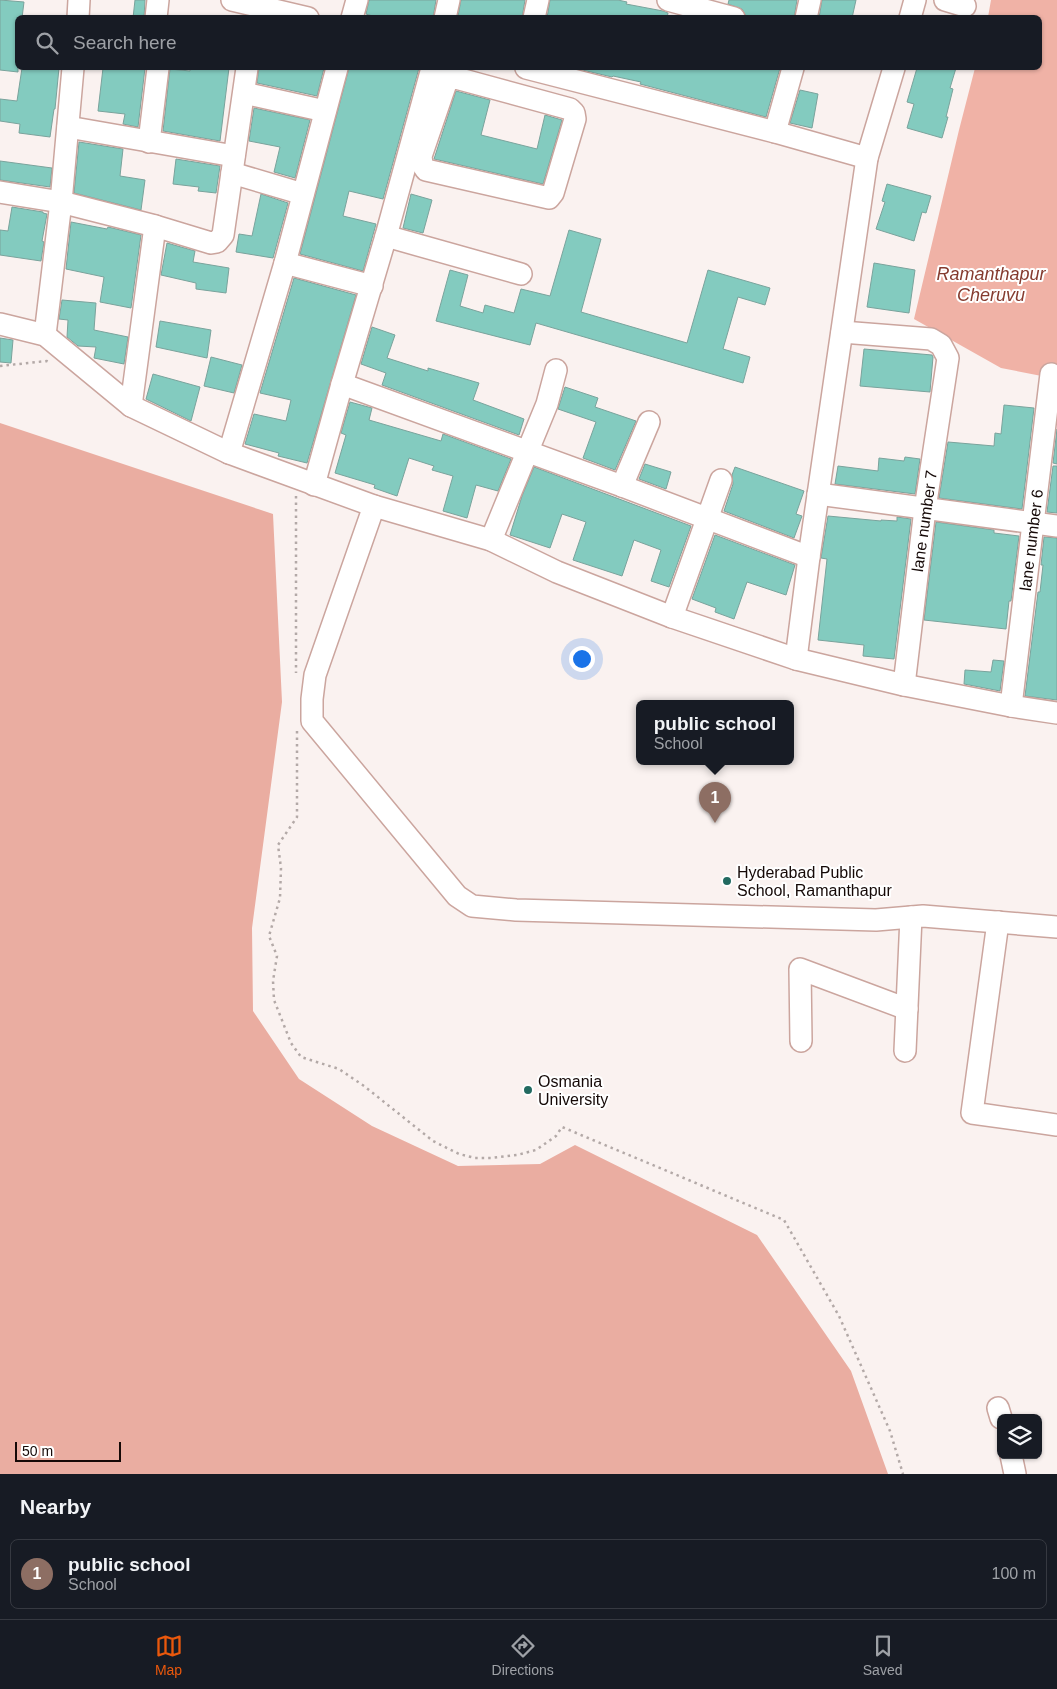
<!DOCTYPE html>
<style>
:root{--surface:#171b24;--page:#242831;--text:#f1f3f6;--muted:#9ea1a6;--line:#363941;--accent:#ea580c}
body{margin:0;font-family:Helvetica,sans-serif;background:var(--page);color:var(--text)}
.controls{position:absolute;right:15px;bottom:15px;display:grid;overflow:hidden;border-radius:8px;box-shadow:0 1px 4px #0004}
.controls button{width:45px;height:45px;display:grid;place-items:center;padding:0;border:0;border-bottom:1px solid var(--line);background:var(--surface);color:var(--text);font:25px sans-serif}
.scale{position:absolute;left:15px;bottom:12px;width:106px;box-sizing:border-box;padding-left:5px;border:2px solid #150907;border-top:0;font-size:14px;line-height:18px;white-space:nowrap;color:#150907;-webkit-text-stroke:4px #fff;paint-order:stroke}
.you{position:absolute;left:581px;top:658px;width:18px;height:18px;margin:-12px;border:4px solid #fff;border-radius:50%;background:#1a73e8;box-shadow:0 0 0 8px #1a73e833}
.badge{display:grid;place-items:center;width:32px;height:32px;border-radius:50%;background:var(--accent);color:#fff;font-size:16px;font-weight:700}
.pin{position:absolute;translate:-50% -41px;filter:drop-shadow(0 1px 2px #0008)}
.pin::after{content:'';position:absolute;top:26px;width:18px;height:15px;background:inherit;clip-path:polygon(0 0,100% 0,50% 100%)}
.popup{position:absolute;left:636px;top:700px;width:158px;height:65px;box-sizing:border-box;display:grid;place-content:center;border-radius:8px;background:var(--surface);filter:drop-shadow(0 1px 4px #0005);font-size:16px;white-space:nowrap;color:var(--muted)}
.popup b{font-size:19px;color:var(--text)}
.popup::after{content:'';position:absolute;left:50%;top:100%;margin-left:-10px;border:10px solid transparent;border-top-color:var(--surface)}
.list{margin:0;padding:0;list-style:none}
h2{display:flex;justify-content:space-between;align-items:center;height:65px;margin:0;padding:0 20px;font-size:21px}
h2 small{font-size:16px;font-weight:400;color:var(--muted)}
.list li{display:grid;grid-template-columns:32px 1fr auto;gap:15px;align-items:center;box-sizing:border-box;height:70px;margin:0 10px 10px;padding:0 10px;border:1px solid var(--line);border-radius:8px}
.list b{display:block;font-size:19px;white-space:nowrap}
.list p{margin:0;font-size:16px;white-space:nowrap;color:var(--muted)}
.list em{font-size:16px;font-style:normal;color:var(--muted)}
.icon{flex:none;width:28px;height:28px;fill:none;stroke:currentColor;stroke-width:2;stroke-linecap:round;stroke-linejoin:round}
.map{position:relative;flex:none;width:1057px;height:1474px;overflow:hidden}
.search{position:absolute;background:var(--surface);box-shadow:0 1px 4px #0004;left:15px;right:15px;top:15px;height:55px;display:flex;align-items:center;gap:12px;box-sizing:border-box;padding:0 18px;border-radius:8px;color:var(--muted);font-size:19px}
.sheet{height:145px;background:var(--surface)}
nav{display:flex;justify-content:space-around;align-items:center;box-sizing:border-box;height:70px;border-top:1px solid var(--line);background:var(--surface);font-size:14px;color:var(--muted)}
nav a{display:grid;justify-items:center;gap:2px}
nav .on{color:var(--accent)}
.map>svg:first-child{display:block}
</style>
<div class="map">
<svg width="1057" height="1474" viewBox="0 0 1057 1474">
<rect width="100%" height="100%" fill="#faf2f0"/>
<polygon fill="#eaada1" points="0,423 273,514 282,702 252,928 253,1011 299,1079 372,1126 458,1166 540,1164 575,1145 757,1235 851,1371 888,1474 0,1474"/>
<polygon fill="#f0b2a6" points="991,0 1057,0 1057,379 1001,368 914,319 959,130 975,68 1040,68 1040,18 988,17"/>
<g fill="#83cbbf" stroke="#7aa39c">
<polygon points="0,0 24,2 22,18 18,18 18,72 0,70"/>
<polygon points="135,0 145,0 144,18 133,18"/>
<polygon points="369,0 436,0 433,18 379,18 366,14"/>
<polygon points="461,0 525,0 522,18 465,18 458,16"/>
<polygon points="550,0 618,0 627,2 626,4 663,11 668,13 667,18 547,18"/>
<polygon points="729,0 797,0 794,18 752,18 746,16 742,9 728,4"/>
<polygon points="822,0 856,0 852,18 819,18"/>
<polygon points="22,68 59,68 55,109 54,109 50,137 19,133 20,124 0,121 0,99 17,101"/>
<polygon points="103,68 145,68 138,127 123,124 125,114 98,111"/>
<polygon points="190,68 229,68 220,141 163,131 170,69 190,71"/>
<polygon points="259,68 324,68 317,96 257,83"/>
<polygon points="349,68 419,68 383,199 349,191 343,216 376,224 363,271 300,254"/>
<polygon points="574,68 780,68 766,117 640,84 641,82 613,76 612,77"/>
<polygon points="917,68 956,68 950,88 953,89 946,117 948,117 942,138 907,128 914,104 907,102"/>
<polygon points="800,90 818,94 812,128 790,123"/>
<polygon points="456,91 490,100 481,135 537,149 545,115 562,120 543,184 434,159"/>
<polygon points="254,108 310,120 295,178 274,172 280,147 249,141"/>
<polygon points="79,142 123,149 120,176 145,180 141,210 74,193"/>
<polygon points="176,159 220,166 216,193 198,191 199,187 173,184"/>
<polygon points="0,161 52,168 50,187 0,180"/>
<polygon points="887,184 931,196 926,213 922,212 914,241 876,229 885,202 882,201"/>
<polygon points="261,194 288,203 273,258 236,252 239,234 252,236"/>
<polygon points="411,194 432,200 423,233 403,228"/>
<polygon points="12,207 43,212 43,213 47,214 42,241 44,242 41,261 0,255 0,230 8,231"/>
<polygon points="71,222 107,229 108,227 141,235 131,308 100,302 104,277 66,269"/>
<polygon points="569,230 601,239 581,312 687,343 708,270 770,288 765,305 738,297 723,349 750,357 743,383 536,323 530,345 436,321 450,270 468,275 460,306 483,313 485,305 514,313 521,289 550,296"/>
<polygon points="167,243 195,251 193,262 229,268 226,293 196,289 196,283 161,275"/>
<polygon points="874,263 915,270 909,313 867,307"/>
<polygon points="294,278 356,295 307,463 278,456 279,453 245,444 254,414 286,421 291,400 260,393"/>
<polygon points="62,300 96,303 94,330 128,337 124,364 94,358 96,347 78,346 67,337 68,320 59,319"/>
<polygon points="160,321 211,330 207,358 156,347"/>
<polygon points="372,327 395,335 387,358 428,371 428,368 479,383 473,400 524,419 519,435 382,385 386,373 361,364"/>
<polygon points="0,338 13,340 11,363 0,362"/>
<polygon points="864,349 932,355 933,357 930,392 860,386"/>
<polygon points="211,357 242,365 234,393 204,386"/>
<polygon points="153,374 200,387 191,421 146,399"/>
<polygon points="565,387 598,398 595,407 636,421 615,470 583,458 596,422 558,409"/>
<polygon points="350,402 372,408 369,420 441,441 443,434 511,459 498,491 476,485 467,518 443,511 453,476 432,470 434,466 409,458 397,496 374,488 375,485 335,473 346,435 341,433"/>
<polygon points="1004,405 1034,408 1022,509 939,498 948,442 994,446 995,433 1001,434"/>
<polygon points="1057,429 1057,464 1053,463"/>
<polygon points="905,457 920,459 915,494 835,484 838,466 878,471 879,458 904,461"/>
<polygon points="645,464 671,472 666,489 639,479"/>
<polygon points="1053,466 1057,466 1057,513 1047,512"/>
<polygon points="534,467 691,526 669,587 651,581 661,550 634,540 622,576 573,560 586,522 562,514 550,548 510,535 522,496"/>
<polygon points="735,467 804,491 796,514 802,516 794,538 724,511 733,484 732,475"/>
<polygon points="828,516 881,521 881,520 897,521 897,517 911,519 894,659 863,656 864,645 818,640 827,559 821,558"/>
<polygon points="936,522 994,530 994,533 1019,536 1011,601 1009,601 1006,629 924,620"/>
<polygon points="715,535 795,565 786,595 747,582 734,619 715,612 716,608 692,599"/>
<polygon points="1044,537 1057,538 1057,700 1025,696 1038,592 1040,592 1043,565 1041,565"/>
<polygon points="993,660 1004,661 1000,691 964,684 965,670 991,672"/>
</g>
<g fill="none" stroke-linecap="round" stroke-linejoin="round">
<g stroke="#cba59e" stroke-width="24">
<g id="minor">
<polyline points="232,0 308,18"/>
<polyline points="668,0 734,18"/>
<polyline points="945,0 965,6"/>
<polyline points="78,18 79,0"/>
<polyline points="156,18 158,0"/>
<polyline points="352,18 357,0"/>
<polyline points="445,18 449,0"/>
<polyline points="534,18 538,0"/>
<polyline points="806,18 810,0"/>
<polyline points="910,18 915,0"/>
<polyline points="526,68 775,132 867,158"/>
<polygon points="449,78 456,78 570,109 574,113 575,119 553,193 549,198 426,170 422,164 421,156 446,83"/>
<polyline points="244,93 325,111"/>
<polyline points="68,127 234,156"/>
<polyline points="775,132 793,68"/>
<polyline points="149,142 158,68"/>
<polyline points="232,173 303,194"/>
<polyline points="0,192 61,202 155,226 131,406"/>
<polyline points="155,226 211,243 217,242 223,235 247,68"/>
<polyline points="386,236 521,274"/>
<polyline points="285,263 372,286"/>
<polyline points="0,324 45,335 131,406 229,453 374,506 491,540 557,572 672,617 796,659 904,685 1011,706 1057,713"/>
<polyline points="842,332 931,339 941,345 948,358 925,509 904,685"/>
<polyline points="45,335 61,202 73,68"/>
<polyline points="342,384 622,486 809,557"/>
<polyline points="229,453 285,263 337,68"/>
<polyline points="314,485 342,384 386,236 432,68"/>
<polyline points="622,486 649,422"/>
<polyline points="818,494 1057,526"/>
<polyline points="374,506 315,675 312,699 312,721 457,896 472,906 516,910 876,920 923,916 1057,927"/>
<polyline points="491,540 547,404 556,370"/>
<polyline points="672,617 721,480"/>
<polyline points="796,659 809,557 867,158 894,68"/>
<polyline points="1011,706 1051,374"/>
<polyline points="998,922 972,1113 1057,1125"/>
<polyline points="801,1041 800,969 907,1009"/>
<polyline points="905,1051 911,917"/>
<polyline points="998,1408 1001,1418"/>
<polyline points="1011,1455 1015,1474"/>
</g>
</g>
<g stroke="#b3a9a7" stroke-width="2.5" stroke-dasharray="2.5 4" stroke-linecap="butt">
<polyline points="0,366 47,361 49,362"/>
<polyline points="296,496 296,673"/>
<polyline points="297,731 297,817 278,845 281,868 280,898 269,936 277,956 273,981 274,1000 291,1043 301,1057 339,1069 364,1086 433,1141 459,1154 475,1158 491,1158 517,1155 536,1150 556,1136 562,1127 784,1220 839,1316 890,1431 903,1474"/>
</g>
<use href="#minor" stroke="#fff" stroke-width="21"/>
</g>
<g fill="#226a60" stroke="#fff" stroke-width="2">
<circle cx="727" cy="881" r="5"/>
<circle cx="528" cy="1090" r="5"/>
</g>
<g text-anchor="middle" stroke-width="4" stroke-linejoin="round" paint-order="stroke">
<g font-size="16" fill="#150907" stroke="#fff">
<text transform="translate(924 521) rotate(-82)" y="6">lane number 7</text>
<text transform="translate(1031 540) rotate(-83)" y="6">lane number 6</text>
</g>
<g font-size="16" fill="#150907" stroke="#fff" text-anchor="start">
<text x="737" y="878">Hyderabad Public<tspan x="737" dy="18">School, Ramanthapur</tspan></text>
<text x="538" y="1087">Osmania<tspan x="538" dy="18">University</tspan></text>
</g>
<g font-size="18" font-style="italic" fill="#853b2f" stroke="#fff">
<text x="991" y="280">Ramanthapur<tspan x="991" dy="21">Cheruvu</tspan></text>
</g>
</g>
</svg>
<div class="controls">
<button><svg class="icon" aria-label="layers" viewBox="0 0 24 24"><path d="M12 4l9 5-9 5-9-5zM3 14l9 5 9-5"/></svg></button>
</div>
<div class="scale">50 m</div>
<div class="you"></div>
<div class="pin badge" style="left:715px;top:823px;background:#8d6e63">1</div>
<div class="popup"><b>public school</b>School</div>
<div class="search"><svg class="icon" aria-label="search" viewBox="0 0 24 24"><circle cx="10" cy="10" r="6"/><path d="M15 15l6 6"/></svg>Search here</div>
</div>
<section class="sheet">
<h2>Nearby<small></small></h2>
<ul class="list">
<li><span class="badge" style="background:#8d6e63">1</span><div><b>public school</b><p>School</p></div><em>100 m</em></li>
</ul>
</section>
<nav>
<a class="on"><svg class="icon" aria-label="map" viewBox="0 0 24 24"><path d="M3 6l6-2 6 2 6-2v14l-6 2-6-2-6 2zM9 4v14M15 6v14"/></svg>Map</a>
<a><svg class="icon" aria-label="directions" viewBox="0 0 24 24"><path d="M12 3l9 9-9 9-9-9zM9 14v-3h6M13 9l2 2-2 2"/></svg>Directions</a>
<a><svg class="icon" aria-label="saved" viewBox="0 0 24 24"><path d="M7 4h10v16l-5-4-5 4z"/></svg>Saved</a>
</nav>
